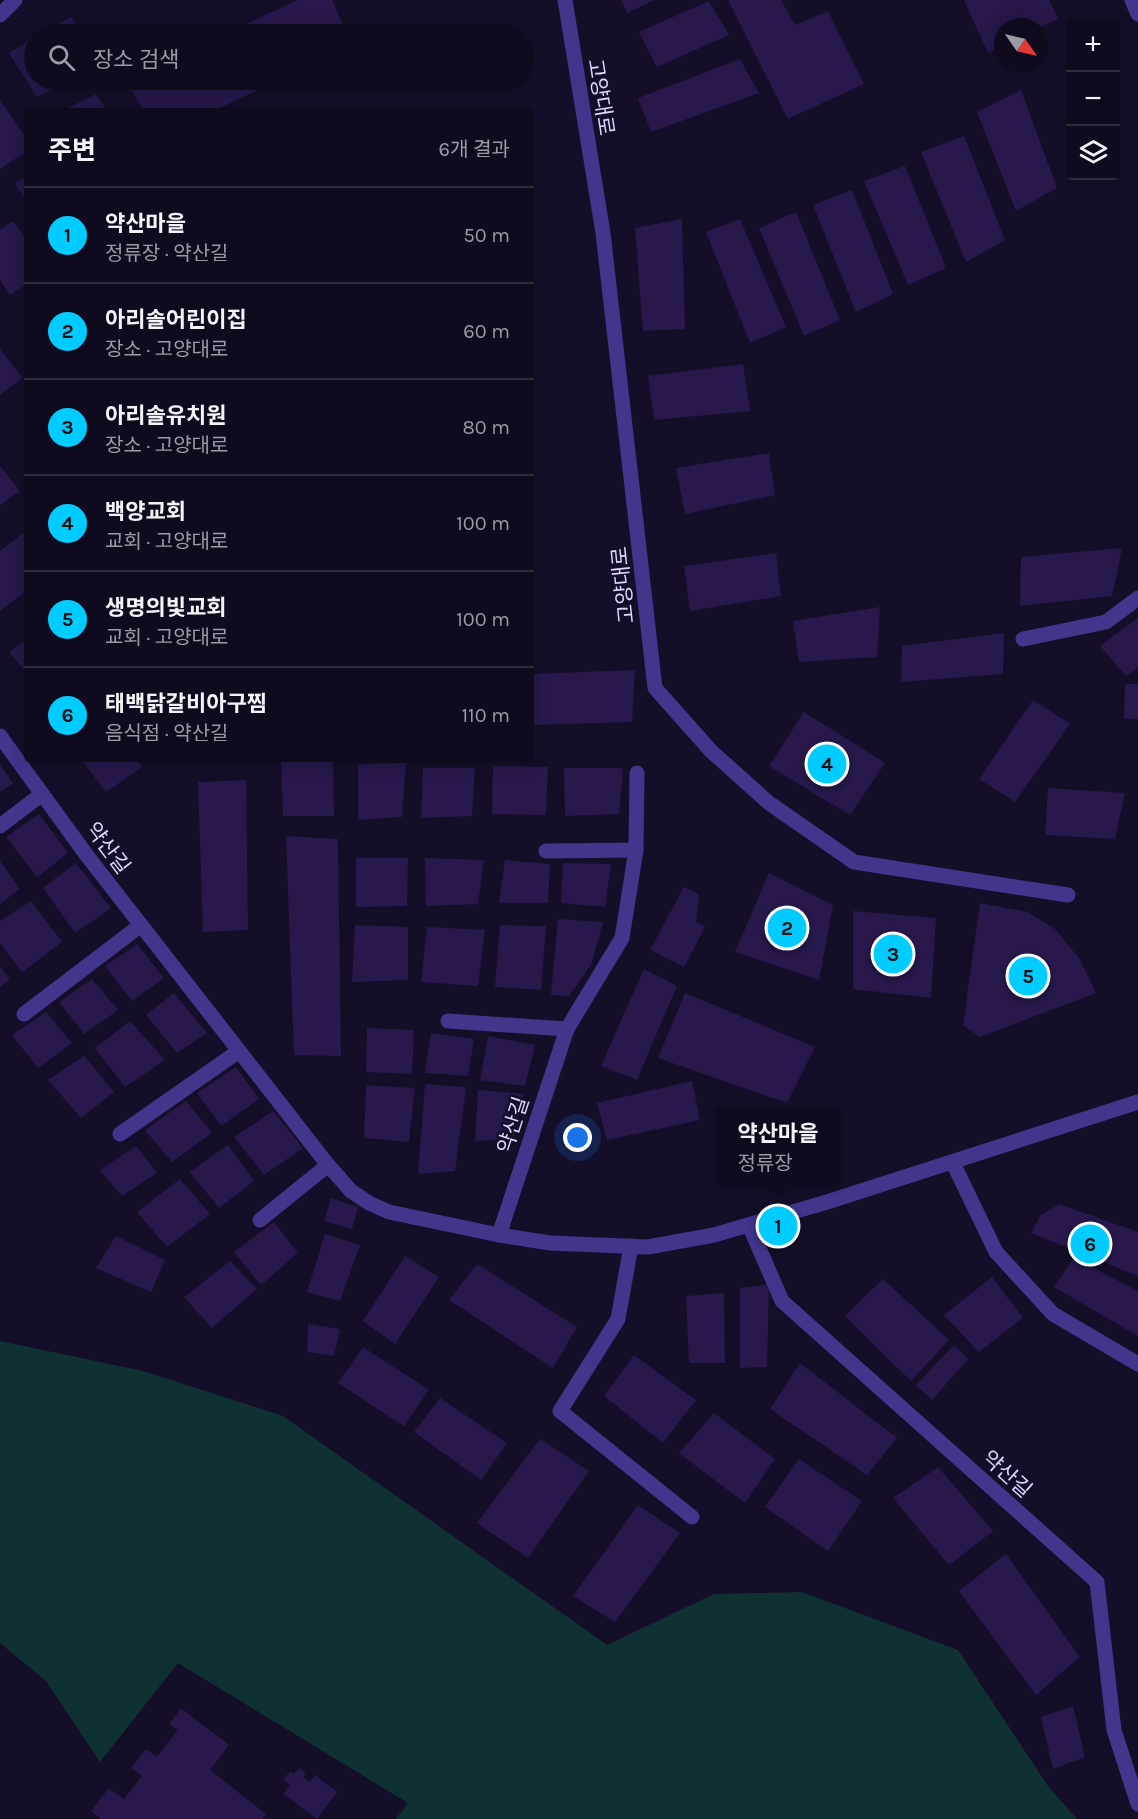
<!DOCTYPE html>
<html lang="ko">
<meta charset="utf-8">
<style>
:root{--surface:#100a1f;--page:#1e182c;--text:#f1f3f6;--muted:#9c9aa4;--line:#302b3d;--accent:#02cbff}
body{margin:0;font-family:Karla,"Noto Sans KR",sans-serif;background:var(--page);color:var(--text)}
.controls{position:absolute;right:18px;top:18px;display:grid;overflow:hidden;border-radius:6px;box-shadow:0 3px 15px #0003}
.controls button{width:54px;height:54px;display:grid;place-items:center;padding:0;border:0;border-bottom:2px solid var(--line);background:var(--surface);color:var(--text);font:30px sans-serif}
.compass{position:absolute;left:994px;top:18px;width:54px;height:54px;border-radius:50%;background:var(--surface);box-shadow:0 3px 15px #0003;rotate:124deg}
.you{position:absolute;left:578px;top:1138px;width:21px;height:21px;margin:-15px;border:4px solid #fff;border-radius:50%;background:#1a73e8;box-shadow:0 0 0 9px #1a73e833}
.badge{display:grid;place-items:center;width:39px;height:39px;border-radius:50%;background:var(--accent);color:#111;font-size:20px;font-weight:700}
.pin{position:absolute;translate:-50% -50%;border:3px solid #fff;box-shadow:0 2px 6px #0006}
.popup{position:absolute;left:715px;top:1106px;width:126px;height:78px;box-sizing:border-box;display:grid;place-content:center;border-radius:6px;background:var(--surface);filter:drop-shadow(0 2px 4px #0005);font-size:20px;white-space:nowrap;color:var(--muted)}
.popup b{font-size:22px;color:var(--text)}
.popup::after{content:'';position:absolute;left:50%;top:100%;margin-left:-12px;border:12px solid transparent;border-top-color:var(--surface)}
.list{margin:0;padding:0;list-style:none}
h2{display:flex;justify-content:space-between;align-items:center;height:78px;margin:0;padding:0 24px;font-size:26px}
h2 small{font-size:20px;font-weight:400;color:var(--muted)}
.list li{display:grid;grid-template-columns:39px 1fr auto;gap:18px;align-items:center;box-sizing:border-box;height:96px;padding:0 24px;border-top:2px solid var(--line)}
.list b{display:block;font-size:22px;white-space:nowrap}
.list p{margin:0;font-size:20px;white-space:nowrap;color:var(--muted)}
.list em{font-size:20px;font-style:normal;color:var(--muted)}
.icon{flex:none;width:33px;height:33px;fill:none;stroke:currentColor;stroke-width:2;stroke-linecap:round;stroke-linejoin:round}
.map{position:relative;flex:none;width:1138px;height:1819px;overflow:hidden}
.search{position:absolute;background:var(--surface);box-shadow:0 3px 15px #0003;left:24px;top:24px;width:510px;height:66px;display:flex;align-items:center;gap:15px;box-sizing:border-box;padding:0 21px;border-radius:33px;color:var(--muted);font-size:22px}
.panel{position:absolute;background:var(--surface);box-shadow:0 3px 15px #0003;left:24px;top:108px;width:510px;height:654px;border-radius:6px}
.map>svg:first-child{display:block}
</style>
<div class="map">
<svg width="1138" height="1819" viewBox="0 0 1138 1819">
<rect width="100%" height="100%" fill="#150e29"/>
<polygon fill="#103134" points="0,1341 143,1371 283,1416 607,1645 714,1594 802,1592 958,1650 1048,1786 1077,1819 396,1819 408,1803 178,1663 100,1762 46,1681 0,1643"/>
<g fill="#28184c">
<polygon points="298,0 332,0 347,34 224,34"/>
<polygon points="621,0 654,0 627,13"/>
<polygon points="728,0 781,0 795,25 828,11 864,84 788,119"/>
<polygon points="964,0 1049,0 1058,19 1039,28 1003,27 1003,46 988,53"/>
<polygon points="709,1 729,35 657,67 639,32"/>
<polygon points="71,17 83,34 41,34"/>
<polygon points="34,38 34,80 70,80 37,97 9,53"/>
<polygon points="740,59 759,93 651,132 638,98"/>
<polygon points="128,80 280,80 213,111 144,111 126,81"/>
<polygon points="1021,90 1057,188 1016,211 977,112"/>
<polygon points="96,94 107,111 62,111"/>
<polygon points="0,100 27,139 27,151 0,169"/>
<polygon points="964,136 1005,240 966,262 921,152"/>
<polygon points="905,166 946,268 908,285 864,181"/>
<polygon points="27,176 27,203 15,183"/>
<polygon points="852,190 893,294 856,312 813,205"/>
<polygon points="796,212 840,320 804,336 759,228"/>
<polygon points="682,219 685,329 643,331 635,228"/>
<polygon points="740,219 786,327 750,343 706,232"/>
<polygon points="13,221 27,240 27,284 10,295 0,280 0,230"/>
<polygon points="0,349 23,378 0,395"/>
<polygon points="743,364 750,411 654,420 648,376"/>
<polygon points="769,453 775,495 685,514 676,468"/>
<polygon points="0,466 20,491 0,505"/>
<polygon points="27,530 27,590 0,611 0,551"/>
<polygon points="1122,548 1112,596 1020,606 1021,557"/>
<polygon points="776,553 781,596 690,611 684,566"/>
<polygon points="880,607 877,657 799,662 793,621"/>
<polygon points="1138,618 1138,667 1126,676 1100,646"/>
<polygon points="1004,633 1003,674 901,682 902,646"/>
<polygon points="27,639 27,674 9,652"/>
<polygon points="635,670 632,722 531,725 531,674"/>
<polygon points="1125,684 1138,684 1138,719 1124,719"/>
<polygon points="1033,700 1070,724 1015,802 979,779"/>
<polygon points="804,712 885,763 850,815 769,766"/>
<polygon points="81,759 136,759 142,767 106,792"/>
<polygon points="281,759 333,759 334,816 283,816"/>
<polygon points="406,763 402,817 358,820 358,764"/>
<polygon points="0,765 13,783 0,792"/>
<polygon points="493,766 548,767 546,815 492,814"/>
<polygon points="423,768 475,768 472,816 421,818"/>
<polygon points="564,768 623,768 619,814 565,816"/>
<polygon points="246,780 248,930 203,932 198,782"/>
<polygon points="1048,788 1125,793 1115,839 1045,835"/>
<polygon points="39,814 68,853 37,877 6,837"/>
<polygon points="286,836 338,839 341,1056 294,1055"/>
<polygon points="356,858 408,858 407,906 356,907"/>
<polygon points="425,858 484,860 478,904 426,906"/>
<polygon points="505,860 550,864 548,903 499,903"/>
<polygon points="0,861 20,889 0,904"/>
<polygon points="76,863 111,908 75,933 43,888"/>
<polygon points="563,863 611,864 605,907 561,903"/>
<polygon points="769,873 833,905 819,980 735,952"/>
<polygon points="684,887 699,894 696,922 705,927 684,967 650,950"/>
<polygon points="31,901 62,942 22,972 0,943 0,921"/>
<polygon points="980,903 1028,912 1055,929 1079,958 1096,993 980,1037 963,1025"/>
<polygon points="853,911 936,918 931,998 853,989"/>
<polygon points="558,919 603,922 591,965 569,996 551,995"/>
<polygon points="355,925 408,927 408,980 352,982"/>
<polygon points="500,925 546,926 541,990 495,987"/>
<polygon points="427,927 485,930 478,986 421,982"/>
<polygon points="137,944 164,978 132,1001 105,966"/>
<polygon points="0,966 10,979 0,987"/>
<polygon points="644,969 677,986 637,1080 601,1066"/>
<polygon points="92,979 118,1010 84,1034 59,1002"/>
<polygon points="174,993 207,1033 177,1053 146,1015"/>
<polygon points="685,993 815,1047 787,1103 658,1058"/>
<polygon points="46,1012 72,1043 38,1068 12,1035"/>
<polygon points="130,1021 165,1060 125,1087 95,1048"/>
<polygon points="367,1028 414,1030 412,1074 366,1072"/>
<polygon points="431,1033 474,1039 468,1076 425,1073"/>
<polygon points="488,1036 535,1045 525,1086 480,1080"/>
<polygon points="84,1056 114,1092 81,1118 48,1080"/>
<polygon points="236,1067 259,1099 221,1126 197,1093"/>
<polygon points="692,1081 700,1120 607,1140 597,1103"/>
<polygon points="425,1084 466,1087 455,1171 418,1174"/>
<polygon points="366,1085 415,1088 409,1142 364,1138"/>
<polygon points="478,1090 524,1094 513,1139 475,1141"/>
<polygon points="186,1101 212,1133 172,1162 145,1130"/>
<polygon points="273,1111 303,1148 264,1175 234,1137"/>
<polygon points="228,1145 254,1181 219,1208 190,1172"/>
<polygon points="136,1146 157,1173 122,1196 100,1170"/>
<polygon points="180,1179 210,1214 167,1247 137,1212"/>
<polygon points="331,1198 358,1207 352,1229 324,1221"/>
<polygon points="1059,1204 1138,1232 1138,1276 1031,1233 1041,1215"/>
<polygon points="274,1222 298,1253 261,1285 234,1252"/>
<polygon points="325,1234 360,1245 340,1301 307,1292"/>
<polygon points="116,1236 165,1260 151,1292 96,1268"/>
<polygon points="405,1256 439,1277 395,1344 363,1321"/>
<polygon points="1074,1258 1138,1291 1138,1336 1054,1287"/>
<polygon points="230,1261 257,1289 212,1328 184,1297"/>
<polygon points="477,1264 577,1327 553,1368 449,1300"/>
<polygon points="992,1277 1023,1318 979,1352 944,1315"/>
<polygon points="883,1279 949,1340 911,1381 845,1316"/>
<polygon points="769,1284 767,1367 740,1368 740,1288"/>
<polygon points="724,1293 725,1363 689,1363 686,1296"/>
<polygon points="308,1324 340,1329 334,1356 307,1352"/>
<polygon points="954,1345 968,1359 932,1400 916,1385"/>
<polygon points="363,1347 429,1390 404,1426 338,1383"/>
<polygon points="634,1355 696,1400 663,1443 604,1396"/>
<polygon points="800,1363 897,1438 867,1475 770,1409"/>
<polygon points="440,1398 507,1443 481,1480 414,1432"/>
<polygon points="714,1413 775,1459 745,1503 679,1453"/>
<polygon points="540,1439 589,1471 528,1558 477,1523"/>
<polygon points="799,1459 862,1501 828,1551 765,1507"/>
<polygon points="938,1467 993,1531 949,1565 893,1498"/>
<polygon points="638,1505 680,1533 615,1622 573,1596"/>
<polygon points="1006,1554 1080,1657 1036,1695 959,1591"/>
<polygon points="1073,1706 1085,1757 1053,1769 1041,1717"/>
<polygon points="181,1708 229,1745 210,1770 266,1814 263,1819 101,1819 91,1811 109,1788 124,1799 142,1776 131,1768 146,1749 157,1757 178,1730 169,1724"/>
<polygon points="299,1768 306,1773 303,1777 310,1782 315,1775 337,1792 317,1819 283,1794 290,1784 283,1780 290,1771 294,1774"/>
</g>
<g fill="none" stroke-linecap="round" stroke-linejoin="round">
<g stroke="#41358c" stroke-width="15">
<polyline points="565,0 603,233 655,688 711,751 769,803 854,862 1068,895"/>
<polyline points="1132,0 1138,14"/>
<polyline points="0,15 15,0"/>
<polyline points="1023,639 1106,622 1138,598"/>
<polyline points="0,736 88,857 328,1165 351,1191 369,1203 389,1212 499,1235 550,1243 648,1247 714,1235 827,1202 1138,1102"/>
<polyline points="0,826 42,794"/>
<polyline points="546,851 636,850"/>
<polyline points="24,1014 141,925"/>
<polyline points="448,1021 567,1029"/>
<polyline points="120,1134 239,1051"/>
<polyline points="953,1163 996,1252 1053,1314 1138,1364"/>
<polyline points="260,1220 328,1165"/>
<polyline points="749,1225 782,1301 1097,1582 1114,1730 1138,1804"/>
<polyline points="499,1235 567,1029 622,938 636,850 637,773"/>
<polyline points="631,1246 618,1319 560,1411 692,1517"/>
</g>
</g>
<g text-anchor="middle" stroke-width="5" stroke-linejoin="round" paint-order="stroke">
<g font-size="21" fill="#dfd6ff" stroke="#150e29">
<text transform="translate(601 97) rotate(81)" y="7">고양대로</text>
<text transform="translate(623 585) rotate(-96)" y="7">고양대로</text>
<text transform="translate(108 848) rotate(53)" y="7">약산길</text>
<text transform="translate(513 1125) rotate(-72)" y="7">약산길</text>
<text transform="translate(1007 1474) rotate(42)" y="7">약산길</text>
</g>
</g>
</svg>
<div class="controls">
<button>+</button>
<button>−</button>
<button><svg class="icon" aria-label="layers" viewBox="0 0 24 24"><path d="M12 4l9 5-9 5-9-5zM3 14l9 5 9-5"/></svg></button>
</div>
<svg class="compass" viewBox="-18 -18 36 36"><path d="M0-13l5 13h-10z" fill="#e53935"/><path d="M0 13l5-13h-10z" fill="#9c9aa4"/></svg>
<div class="you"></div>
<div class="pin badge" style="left:778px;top:1226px">1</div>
<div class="popup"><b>약산마을</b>정류장</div>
<div class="pin badge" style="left:787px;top:928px">2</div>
<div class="pin badge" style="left:893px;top:954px">3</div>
<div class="pin badge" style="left:827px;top:764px">4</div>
<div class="pin badge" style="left:1028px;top:976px">5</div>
<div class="pin badge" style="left:1090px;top:1244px">6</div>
<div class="search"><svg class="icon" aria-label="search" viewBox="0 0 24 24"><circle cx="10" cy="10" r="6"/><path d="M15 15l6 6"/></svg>장소 검색</div>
<section class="panel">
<h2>주변<small>6개 결과</small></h2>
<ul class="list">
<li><span class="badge">1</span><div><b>약산마을</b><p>정류장 · 약산길</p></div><em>50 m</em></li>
<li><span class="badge">2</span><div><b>아리솔어린이집</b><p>장소 · 고양대로</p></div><em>60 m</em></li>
<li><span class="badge">3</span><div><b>아리솔유치원</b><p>장소 · 고양대로</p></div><em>80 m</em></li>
<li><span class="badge">4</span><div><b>백양교회</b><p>교회 · 고양대로</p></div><em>100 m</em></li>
<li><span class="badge">5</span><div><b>생명의빛교회</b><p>교회 · 고양대로</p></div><em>100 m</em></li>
<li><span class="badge">6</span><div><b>태백닭갈비아구찜</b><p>음식점 · 약산길</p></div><em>110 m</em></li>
</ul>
</section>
</div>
